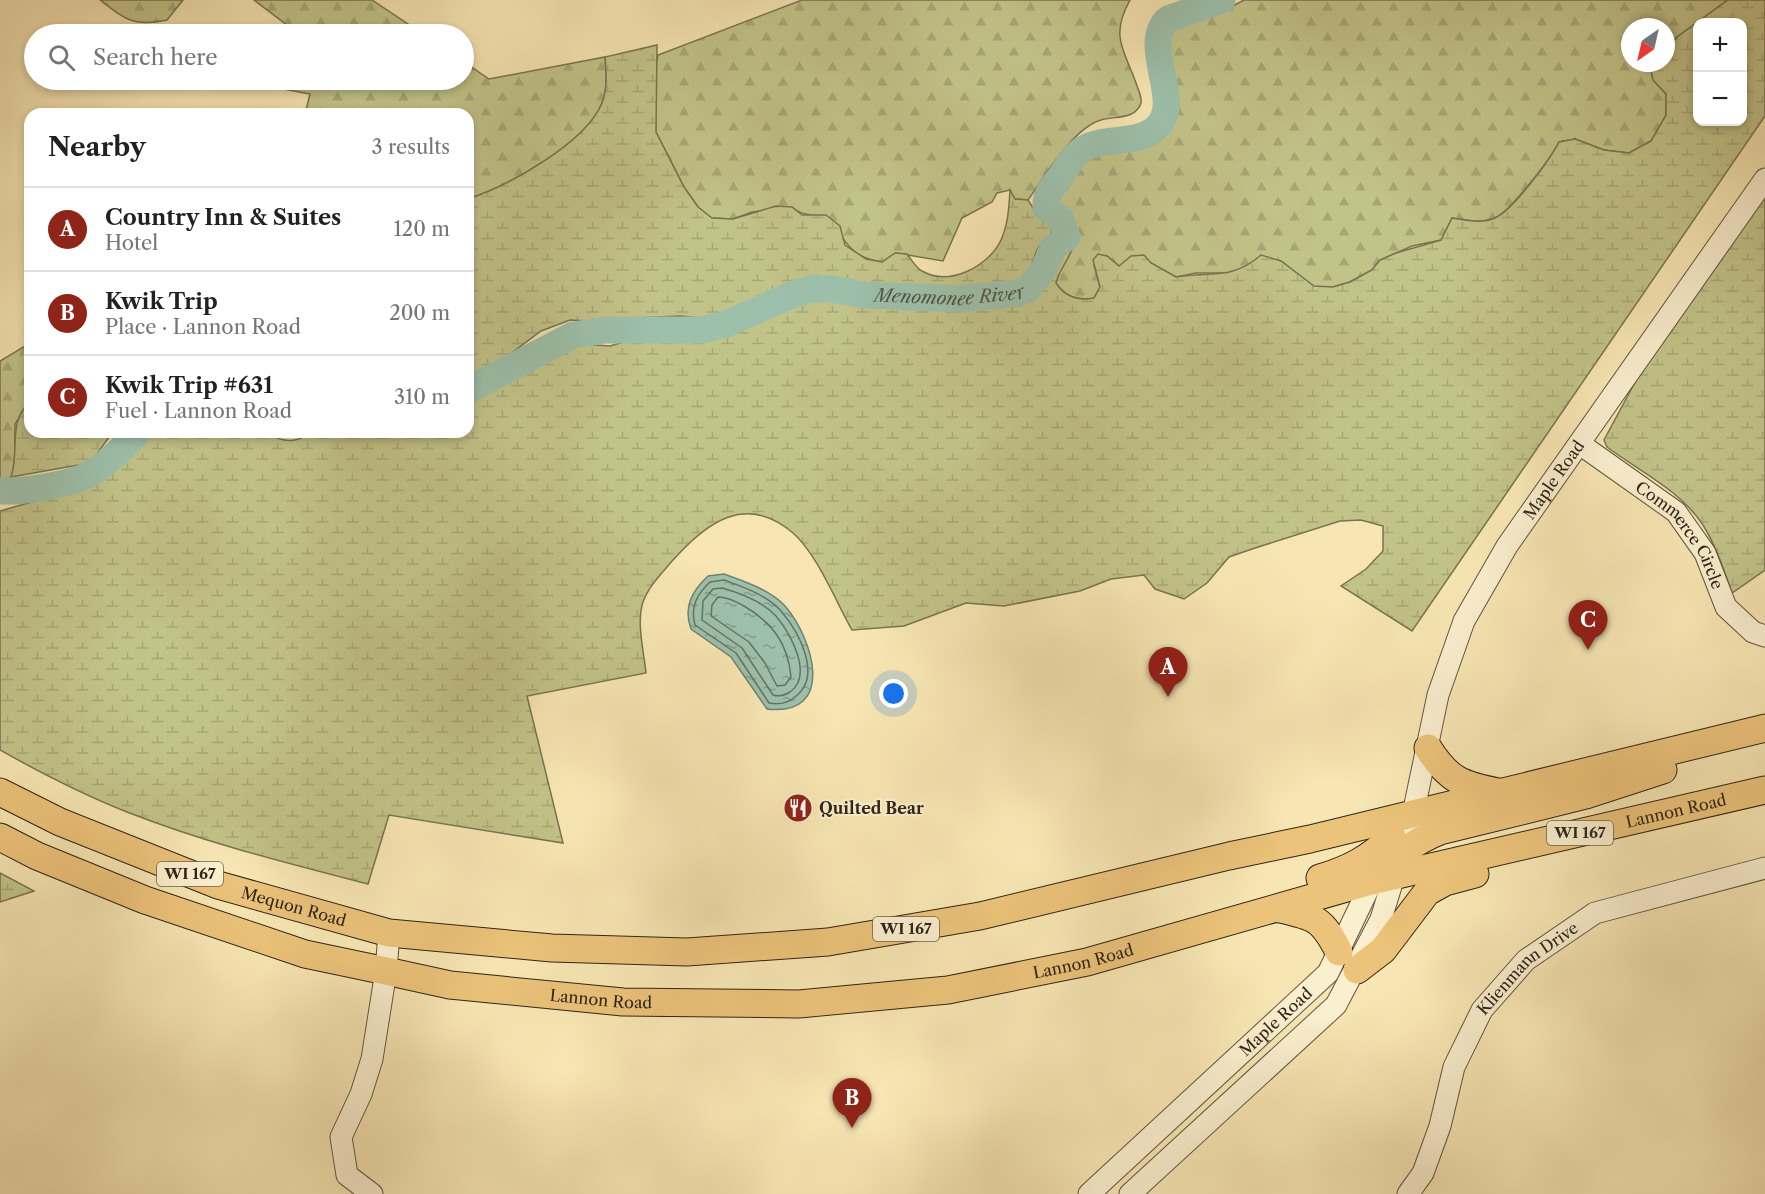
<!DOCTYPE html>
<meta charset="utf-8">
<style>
:root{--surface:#fff;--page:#f2f2f2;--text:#202124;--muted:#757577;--line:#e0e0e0;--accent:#8f2418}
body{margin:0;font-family:"Libre Caslon Text",serif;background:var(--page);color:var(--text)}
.controls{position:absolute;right:18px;top:18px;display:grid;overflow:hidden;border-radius:12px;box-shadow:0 3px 9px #0003}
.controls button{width:54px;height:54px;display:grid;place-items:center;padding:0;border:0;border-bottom:2px solid var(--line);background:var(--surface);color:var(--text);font:30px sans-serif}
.compass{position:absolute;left:1621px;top:18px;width:54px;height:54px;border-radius:50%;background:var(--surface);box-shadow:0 3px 9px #0003;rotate:214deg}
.you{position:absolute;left:894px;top:694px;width:21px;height:21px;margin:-15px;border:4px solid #fff;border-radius:50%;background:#1a73e8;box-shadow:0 0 0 9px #1a73e833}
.badge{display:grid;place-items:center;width:39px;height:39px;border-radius:50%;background:var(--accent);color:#fff;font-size:20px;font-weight:700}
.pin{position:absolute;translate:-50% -50px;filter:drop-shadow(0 2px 3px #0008)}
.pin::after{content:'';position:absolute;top:32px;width:21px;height:18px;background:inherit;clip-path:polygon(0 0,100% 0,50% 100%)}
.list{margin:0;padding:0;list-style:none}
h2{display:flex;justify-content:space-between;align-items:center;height:78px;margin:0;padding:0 24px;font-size:26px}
h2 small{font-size:20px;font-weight:400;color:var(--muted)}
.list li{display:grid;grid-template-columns:39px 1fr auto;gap:18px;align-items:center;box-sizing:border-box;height:84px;padding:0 24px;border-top:2px solid var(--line)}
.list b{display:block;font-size:22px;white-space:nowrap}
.list p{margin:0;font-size:20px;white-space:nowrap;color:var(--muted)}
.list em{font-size:20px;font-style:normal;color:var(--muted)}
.icon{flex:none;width:33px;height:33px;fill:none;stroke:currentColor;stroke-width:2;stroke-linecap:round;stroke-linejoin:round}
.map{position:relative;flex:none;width:1765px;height:1194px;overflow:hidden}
.search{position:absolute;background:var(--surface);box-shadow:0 3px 9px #0003;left:24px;top:24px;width:450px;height:66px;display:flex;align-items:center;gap:15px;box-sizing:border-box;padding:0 21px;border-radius:33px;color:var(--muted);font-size:22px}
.panel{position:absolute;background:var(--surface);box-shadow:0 3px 9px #0003;left:24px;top:108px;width:450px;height:330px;border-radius:18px}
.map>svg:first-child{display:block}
</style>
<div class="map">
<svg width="1765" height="1194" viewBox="0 0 1765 1194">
<defs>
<pattern id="forest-firs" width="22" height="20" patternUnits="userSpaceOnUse" patternTransform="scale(1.5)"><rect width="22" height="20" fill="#c2c389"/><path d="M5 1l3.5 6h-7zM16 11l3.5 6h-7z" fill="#a7a776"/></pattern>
<pattern id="wetland-marsh" width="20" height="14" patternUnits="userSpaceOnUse" patternTransform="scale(1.5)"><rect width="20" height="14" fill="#c2c389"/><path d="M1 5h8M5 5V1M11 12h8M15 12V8" fill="none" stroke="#a7a776"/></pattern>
<pattern id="water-ripples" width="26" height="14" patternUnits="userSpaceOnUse" patternTransform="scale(1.5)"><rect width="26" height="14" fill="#9dc0ab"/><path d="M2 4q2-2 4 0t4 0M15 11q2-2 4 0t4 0" fill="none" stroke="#809c8a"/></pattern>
</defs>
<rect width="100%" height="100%" fill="#f7e6b3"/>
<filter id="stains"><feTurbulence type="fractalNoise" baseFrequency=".00333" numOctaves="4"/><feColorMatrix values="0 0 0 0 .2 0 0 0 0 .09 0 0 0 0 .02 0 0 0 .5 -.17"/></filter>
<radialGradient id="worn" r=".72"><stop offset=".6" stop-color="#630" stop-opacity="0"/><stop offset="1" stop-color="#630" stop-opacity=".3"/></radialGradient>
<g fill="url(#forest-firs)" stroke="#787450" stroke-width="1.5">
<path d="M100,0H183L167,20C133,27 126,20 100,0Z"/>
<polygon points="254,0 372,0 423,34 289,34 292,29"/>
<path d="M802,0H1130C1109,38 1125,50 1137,86C1139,91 1142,98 1141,103C1136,120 1114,116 1101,120C1073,128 1045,176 1028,200L1015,199L1010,190L997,193L992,202L962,218L943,261L896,253L882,262C840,256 849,231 818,217C807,213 803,216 792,207L752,212L733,219L711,218L698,207L684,187L656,132L654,72L658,55Z"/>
<path d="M1244,0H1728L1677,37L1666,49V27H1630V63H1652L1650,65L1653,80L1666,94V115L1651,141L1629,153L1604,150L1575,139L1559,142C1550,159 1511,211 1495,218C1481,224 1466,220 1452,218L1441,240L1412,246L1380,260L1372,270L1350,282L1333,287H1314L1281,261L1229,273H1196L1176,277L1151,263L1119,266L1107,256L1094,265L1100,287L1094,298C1078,301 1065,297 1056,283C1061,261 1082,246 1069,222C1064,213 1055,210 1051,201C1055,193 1061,190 1066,184C1074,176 1075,165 1086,159C1109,147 1157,149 1170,128C1185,103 1164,59 1167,32L1173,23L1214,16Z"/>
<path d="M605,57C606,73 608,88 602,103C586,143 508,186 468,199V114H305L310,94L262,85L265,80H464V62L489,79Z"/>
<polygon points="30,343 30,402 15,424 15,466 11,477 0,483 0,361"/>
</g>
<g fill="url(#wetland-marsh)" stroke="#787450" stroke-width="1.5" fill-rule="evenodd">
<path d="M1728,0H1765V116L1412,631L1341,586L1366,569L1383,551V526L1361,520L1340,521L1252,549L1229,557L1207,583L1184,599L1155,589L1144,575L1111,579L1080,591L1004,606L966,603L904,626L852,630C836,602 817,554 793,533C746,493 707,522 673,560C661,574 647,588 642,605C637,625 644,653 646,673L527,696L563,843L389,815L368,884C287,863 206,843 127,812C84,795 41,773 0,750V511L91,485L113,472L152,432H266C281,442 296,445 310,432H468V400L568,343L610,346L627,341L711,339L740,330L789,305L814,297L837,298L879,306L918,305L962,310L991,308L1022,301L1038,290L1042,281L1050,274L1055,258L1073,236C1076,253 1060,266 1056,283C1065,297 1078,301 1094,298L1100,287L1093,260L1098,254L1107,256L1119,266L1131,256L1144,255L1151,263L1176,277C1211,271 1231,281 1261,255L1281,261L1314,286L1333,287L1350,282L1372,270L1380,260L1396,253L1441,240L1452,218C1466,220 1481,224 1495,218C1512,211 1550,160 1559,142L1575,139L1604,150L1629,153L1651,141L1666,115V94L1653,80L1650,65L1666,63V49L1677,37ZM1742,22V122H1698V22Z"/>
<path d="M657,45L656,132L684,187L698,207L712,218L733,219L776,206L792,207L802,215H826L840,226L845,245L866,259L882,262L895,253L907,254C912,260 916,268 922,271C950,287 989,266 1001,240C1008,225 1009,207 1010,190L1015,199L1028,200L1039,217L1051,223V236C1046,240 1039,244 1037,250C1030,264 1034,274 1018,283L956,289L913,285L881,287L822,280L766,294L710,319L681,316L634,318L605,322L570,320L541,331L501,361L468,376V199C508,186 586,143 602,103C608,88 606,73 605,57Z"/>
<path d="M1765,196V570L1732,593C1724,570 1716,546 1703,525C1680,490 1639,471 1607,447L1604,440L1647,360Z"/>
<path d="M30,402V432H113L93,459L84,464L11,477C20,451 7,422 30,402Z"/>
<polygon points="0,873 34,891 0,902"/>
</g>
<path fill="url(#water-ripples)" stroke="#718270" stroke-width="1.5" d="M724,574C744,581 770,590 785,606C813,638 837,717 767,709L731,657L691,629C683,607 692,591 708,576Z"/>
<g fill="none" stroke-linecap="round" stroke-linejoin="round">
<g stroke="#667261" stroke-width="1.5">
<path d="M724,580C743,587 767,595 781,611C799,632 823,676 795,697C788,703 779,705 769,703L736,653L695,625C690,607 697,594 710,582Z"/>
<path d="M722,588C740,593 763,602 776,616C790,633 814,675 790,692C785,695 779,697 773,695L742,648L702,620L703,601L713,589Z"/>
<path d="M718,597C727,597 737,602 744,606C773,623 788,644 791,677L785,685L777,686L765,663L749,642L711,616L712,605Z"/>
</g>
<g stroke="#9dc0ab" stroke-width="27">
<path id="s1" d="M468,390L573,335L606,330H703L726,324L794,294L811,289H831L865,295L961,299L1019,293L1029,288L1044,269L1052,249L1067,237L1060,218L1046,208C1045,193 1053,187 1061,176C1068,165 1073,155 1085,148C1107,136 1140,146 1159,125C1182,98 1140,45 1168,19L1222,0"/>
<path d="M0,491C22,492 68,485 88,475C107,464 123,448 138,432"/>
</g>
<g stroke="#60543e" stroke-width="23">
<g id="minor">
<path id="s2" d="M1580,444L1676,512L1705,553L1726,607L1753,632L1765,636"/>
<polyline points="372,1194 347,1175 341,1137 361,1094 372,1059 386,971 389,933"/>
<path id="s3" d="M1089,1194L1328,973L1376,873"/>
<path id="s4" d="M1130,1194L1336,1005L1381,919L1413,814L1438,695L1464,621L1507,546L1765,179"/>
<path id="s5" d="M1408,1194L1423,1173L1440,1126L1454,1067L1482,1010L1526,960L1595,913L1765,868"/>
</g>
</g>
<g stroke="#2e2417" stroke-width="29">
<g id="major">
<path d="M1428,748C1448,780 1462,785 1498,792"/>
<path id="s6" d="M0,792L60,822L218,885L389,933L552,948L687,952L828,942L980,916L1229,856L1310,839L1765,728"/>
<path id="s7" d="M0,837L37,856L145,900L305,954L386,971L450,985L623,1002L799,1004L948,990L1087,962L1371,881L1765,790"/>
<path d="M1320,878C1350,869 1370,858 1392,837"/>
<path d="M1372,880C1393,859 1412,842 1440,831L1586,795L1663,770"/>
<path d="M1280,909C1315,917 1322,918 1339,952"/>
<polyline points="1357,970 1383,950 1427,892 1445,882 1475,874"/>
</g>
</g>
<use href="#minor" stroke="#faefce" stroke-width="21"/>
<use href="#major" stroke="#ecc37a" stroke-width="27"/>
</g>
<defs>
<g id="restaurant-disc" transform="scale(1.5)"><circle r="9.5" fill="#8f2418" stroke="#faefce"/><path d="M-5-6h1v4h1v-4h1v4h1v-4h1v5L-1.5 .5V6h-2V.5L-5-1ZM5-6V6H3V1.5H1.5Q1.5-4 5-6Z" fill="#fff"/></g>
</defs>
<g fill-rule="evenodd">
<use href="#restaurant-disc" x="798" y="808"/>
</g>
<g text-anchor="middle" stroke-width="4.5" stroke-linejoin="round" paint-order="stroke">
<g fill="#faefce" stroke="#6b614e" stroke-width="1.5">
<rect x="1547" y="821" width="66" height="24" rx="4.5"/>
<rect x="157" y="862" width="66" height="24" rx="4.5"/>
<rect x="873" y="917" width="66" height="24" rx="4.5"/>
</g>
<g font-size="15" font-weight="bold" fill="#2e2417">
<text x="1580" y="838">WI 167</text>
<text x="190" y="879">WI 167</text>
<text x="906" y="934">WI 167</text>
</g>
<g font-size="16" fill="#2e2417" stroke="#faefce">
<text dy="6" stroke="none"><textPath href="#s4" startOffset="854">Maple Road</textPath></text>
<text dy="6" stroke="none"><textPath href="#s2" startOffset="138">Commerce Circle</textPath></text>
<text dy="6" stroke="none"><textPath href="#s7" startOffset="1725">Lannon Road</textPath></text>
<text dy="6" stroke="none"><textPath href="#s6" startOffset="316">Mequon Road</textPath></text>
<text dy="6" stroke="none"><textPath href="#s7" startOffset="1113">Lannon Road</textPath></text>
<text dy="6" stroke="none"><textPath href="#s5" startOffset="262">Klienmann Drive</textPath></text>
<text dy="6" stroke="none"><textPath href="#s7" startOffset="627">Lannon Road</textPath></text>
<text dy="6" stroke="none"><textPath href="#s3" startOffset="254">Maple Road</textPath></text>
</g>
<g font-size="16" font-weight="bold" fill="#2e2417" stroke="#faefce" text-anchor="start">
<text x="819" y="814">Quilted Bear</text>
</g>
<g font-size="18" font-style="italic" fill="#4f5343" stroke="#faefce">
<text dy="6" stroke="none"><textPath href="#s1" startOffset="504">Menomonee River</textPath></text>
</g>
</g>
<rect width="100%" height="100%" filter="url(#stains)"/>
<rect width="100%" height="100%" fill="url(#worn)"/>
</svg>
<div class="controls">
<button>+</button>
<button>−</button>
</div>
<svg class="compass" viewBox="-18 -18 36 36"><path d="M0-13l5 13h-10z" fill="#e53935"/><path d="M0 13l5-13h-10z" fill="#757577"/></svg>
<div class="you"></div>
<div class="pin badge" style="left:1168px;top:697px">A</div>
<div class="pin badge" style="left:852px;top:1128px">B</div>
<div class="pin badge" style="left:1588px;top:650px">C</div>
<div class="search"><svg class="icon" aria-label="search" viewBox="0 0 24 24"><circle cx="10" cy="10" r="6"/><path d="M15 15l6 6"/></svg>Search here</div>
<section class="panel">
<h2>Nearby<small>3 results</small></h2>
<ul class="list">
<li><span class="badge">A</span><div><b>Country Inn &amp; Suites</b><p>Hotel</p></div><em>120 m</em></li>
<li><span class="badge">B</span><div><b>Kwik Trip</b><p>Place · Lannon Road</p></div><em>200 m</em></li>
<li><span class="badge">C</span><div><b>Kwik Trip #631</b><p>Fuel · Lannon Road</p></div><em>310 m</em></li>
</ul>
</section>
</div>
